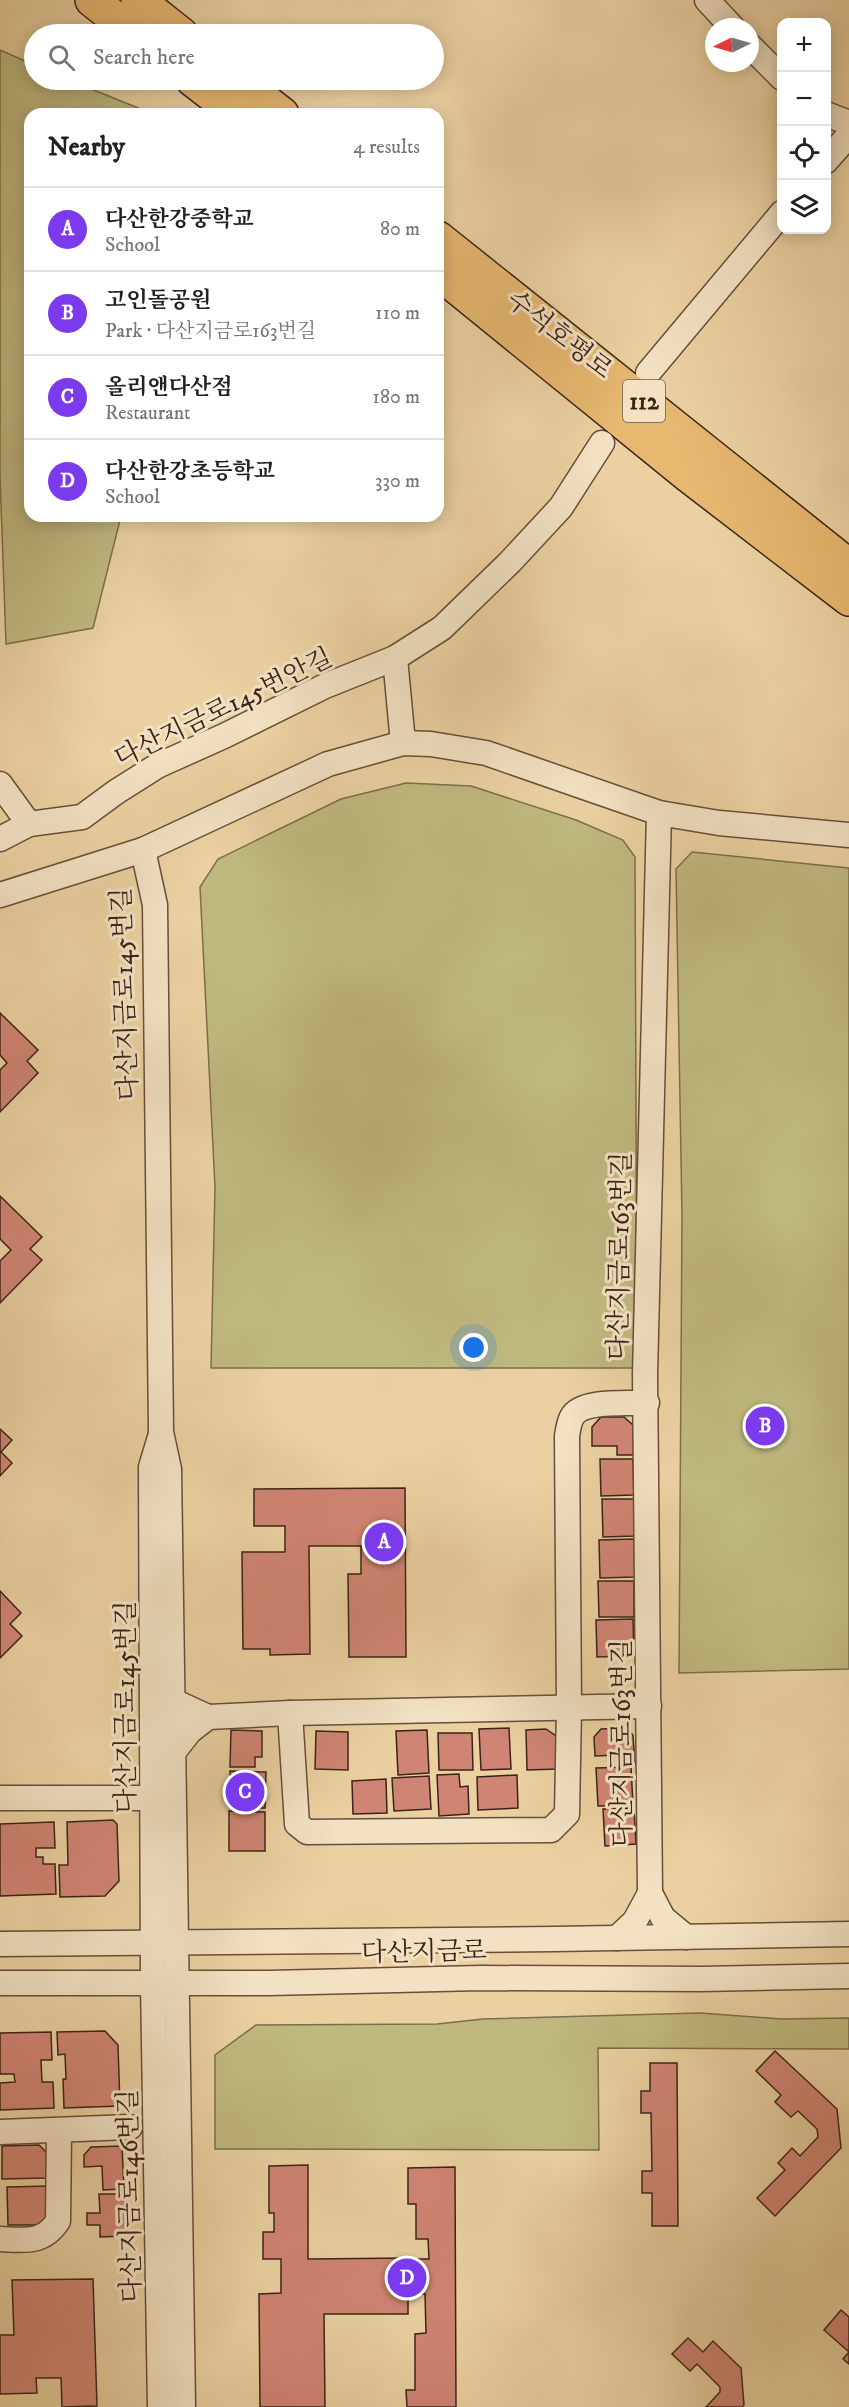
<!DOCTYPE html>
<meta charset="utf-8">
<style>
:root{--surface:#fff;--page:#f6f6f6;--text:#202124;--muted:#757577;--line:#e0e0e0;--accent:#7c3aed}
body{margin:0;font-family:"IM FELL DW Pica","Noto Serif KR",serif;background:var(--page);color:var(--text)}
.controls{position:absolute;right:18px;top:18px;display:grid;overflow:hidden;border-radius:12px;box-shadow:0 3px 15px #0003}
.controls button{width:54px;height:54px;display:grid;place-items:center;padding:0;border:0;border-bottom:2px solid var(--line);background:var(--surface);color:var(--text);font:30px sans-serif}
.compass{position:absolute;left:705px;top:18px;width:54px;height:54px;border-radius:50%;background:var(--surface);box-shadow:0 3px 15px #0003;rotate:265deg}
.you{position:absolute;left:474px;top:1348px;width:21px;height:21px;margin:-15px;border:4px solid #fff;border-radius:50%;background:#1a73e8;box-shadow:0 0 0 9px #1a73e833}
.badge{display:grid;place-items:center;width:39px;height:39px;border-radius:50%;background:var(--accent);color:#fff;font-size:20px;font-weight:700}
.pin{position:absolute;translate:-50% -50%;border:3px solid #fff;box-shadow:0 2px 6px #0006}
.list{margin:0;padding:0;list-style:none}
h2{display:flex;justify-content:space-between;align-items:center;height:78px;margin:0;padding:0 24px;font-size:26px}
h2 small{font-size:20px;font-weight:400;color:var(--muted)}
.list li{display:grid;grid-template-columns:39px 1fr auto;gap:18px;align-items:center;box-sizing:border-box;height:84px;padding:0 24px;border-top:2px solid var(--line)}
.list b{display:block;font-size:22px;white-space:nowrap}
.list p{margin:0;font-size:20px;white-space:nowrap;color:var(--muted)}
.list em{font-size:20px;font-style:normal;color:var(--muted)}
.icon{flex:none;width:33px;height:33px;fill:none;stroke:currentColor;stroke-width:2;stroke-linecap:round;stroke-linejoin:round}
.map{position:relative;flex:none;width:849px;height:2407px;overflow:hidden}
.search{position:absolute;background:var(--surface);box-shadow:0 3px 15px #0003;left:24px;top:24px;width:420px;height:66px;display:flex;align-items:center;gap:15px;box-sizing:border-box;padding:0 21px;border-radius:33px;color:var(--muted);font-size:22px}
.panel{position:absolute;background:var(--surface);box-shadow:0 3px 15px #0003;left:24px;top:108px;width:420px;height:414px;border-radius:18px}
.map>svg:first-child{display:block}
</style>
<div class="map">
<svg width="849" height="2407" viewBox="0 0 849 2407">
<rect width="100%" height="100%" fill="#ebd1a1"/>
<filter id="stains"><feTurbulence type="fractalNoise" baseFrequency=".00333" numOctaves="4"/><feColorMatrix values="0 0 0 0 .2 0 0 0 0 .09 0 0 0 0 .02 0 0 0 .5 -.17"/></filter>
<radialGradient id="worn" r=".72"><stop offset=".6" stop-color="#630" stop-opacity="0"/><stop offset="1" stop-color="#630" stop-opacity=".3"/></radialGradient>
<g fill="#bfb97f" stroke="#7e6e4c" stroke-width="1.5">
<polygon points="0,50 34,65 34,80 69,80 153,114 30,114 30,516 121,516 93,628 6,644 0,477"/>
<polygon points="406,783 471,786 576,820 623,840 635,857 637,1361 634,1368 211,1368 215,1187 200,887 218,859 341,799"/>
<polygon points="692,852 849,868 849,1669 679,1673 682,1216 676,869"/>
<polygon points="700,2013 781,2019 849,2018 849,2049 598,2048 599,2150 215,2149 215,2055 256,2025 437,2024 483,2019"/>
</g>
<g fill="#d08574" stroke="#3c2319" stroke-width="1.5">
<polygon points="0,1013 38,1050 27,1061 38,1073 0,1112 0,1070 7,1063 0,1055"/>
<polygon points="0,1196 42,1237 30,1249 42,1260 0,1303 0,1261 11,1250 0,1239"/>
<polygon points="601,1417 624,1417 633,1425 634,1455 617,1455 617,1446 592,1446 592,1427"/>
<polygon points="0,1429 12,1440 1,1452 12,1463 0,1476"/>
<polygon points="600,1459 633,1459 634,1495 601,1496"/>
<polygon points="405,1488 406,1657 349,1657 348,1574 361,1574 361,1546 309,1546 310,1654 270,1655 270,1649 243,1649 242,1552 285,1552 285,1526 254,1526 254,1489"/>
<polygon points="602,1499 634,1499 635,1536 603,1537"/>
<polygon points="634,1539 635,1577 600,1578 599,1540"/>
<polygon points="598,1581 634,1581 634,1617 599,1617"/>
<polygon points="0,1591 21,1613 10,1624 22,1636 0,1658"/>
<polygon points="633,1619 634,1656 597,1657 596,1620"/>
<polygon points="509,1728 511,1769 481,1770 479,1729"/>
<polygon points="626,1728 633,1735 635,1765 619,1765 619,1755 595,1756 594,1737 601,1729"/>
<polygon points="546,1729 556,1736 558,1769 527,1770 526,1730"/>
<polygon points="231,1730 262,1731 262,1757 255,1757 255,1767 230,1767"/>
<polygon points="427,1730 429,1773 398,1775 396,1731"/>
<polygon points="316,1731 348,1732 348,1770 315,1769"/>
<polygon points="438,1733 472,1733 473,1770 439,1770"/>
<polygon points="631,1767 633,1805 598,1806 596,1768"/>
<polygon points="230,1771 266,1772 265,1808 230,1808"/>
<polygon points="459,1774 460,1787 468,1786 469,1814 439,1816 437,1775"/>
<polygon points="517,1775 518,1808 478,1810 477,1777"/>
<polygon points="429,1776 431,1809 394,1811 392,1778"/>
<polygon points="386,1779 387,1813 353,1814 352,1781"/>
<polygon points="634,1808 636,1844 605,1846 603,1809"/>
<polygon points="229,1811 265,1812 265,1851 229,1851"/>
<polygon points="113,1820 117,1824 119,1881 105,1896 60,1897 59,1865 68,1865 67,1822"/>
<polygon points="54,1822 55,1848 36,1848 36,1857 43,1857 43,1864 55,1864 56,1894 0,1896 0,1824"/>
<polygon points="105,2031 118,2045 120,2106 64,2108 63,2079 66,2079 65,2054 58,2055 57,2032"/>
<polygon points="51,2032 52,2060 41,2060 42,2082 53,2082 54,2108 0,2110 0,2083 15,2082 14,2074 0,2074 0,2033"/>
<polygon points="775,2051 837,2109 841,2148 775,2216 757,2198 785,2170 778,2163 792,2148 800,2156 818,2137 817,2129 798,2111 791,2117 775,2102 781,2095 756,2071"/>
<polygon points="650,2063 677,2063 678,2226 652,2226 652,2193 642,2193 642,2171 652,2171 651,2113 641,2113 641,2091 650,2091"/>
<polygon points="39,2145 47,2153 47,2178 2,2179 2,2146"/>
<polygon points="122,2146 124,2189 103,2190 102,2166 84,2167 84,2155 91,2147"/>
<polygon points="308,2165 308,2259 408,2258 408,2276 416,2276 416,2259 429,2259 428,2239 416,2239 416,2204 408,2204 408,2168 455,2167 456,2407 407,2407 406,2390 415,2390 415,2334 426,2333 425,2294 408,2294 408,2314 324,2314 325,2407 260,2407 259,2294 281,2293 281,2259 263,2259 263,2232 274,2232 274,2213 269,2213 269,2166"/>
<polygon points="49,2186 49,2217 41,2225 8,2225 7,2187"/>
<polygon points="99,2194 124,2194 125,2236 100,2237 100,2225 87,2225 87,2213 100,2213"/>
<polygon points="93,2279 97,2406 62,2407 61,2378 36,2378 37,2393 0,2394 0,2335 14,2335 12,2280"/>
<polygon points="841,2310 849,2317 849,2364 843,2359 849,2352 824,2330"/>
<polygon points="688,2338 703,2352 713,2341 741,2368 744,2405 742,2407 706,2407 720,2392 720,2387 697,2364 690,2371 672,2354"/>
</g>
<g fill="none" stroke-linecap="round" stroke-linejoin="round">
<g stroke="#684e3b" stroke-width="27">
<g id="minor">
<polyline points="707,0 732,27"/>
<polyline points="750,46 782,78"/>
<polyline points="826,114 849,123"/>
<polyline points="826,161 849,135"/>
<polyline points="648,373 782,213"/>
<polyline points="395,658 442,628 510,562 561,507 602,443"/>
<polyline points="0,784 29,824"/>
<polyline points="0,839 29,824 82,817 116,792 157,766 224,736 325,686 395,658 403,743"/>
<polyline points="143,850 155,905 161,1432 169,1469 183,2407"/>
<polyline points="0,895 143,850 328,764 403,743 431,744 486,753 659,813"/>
<polyline points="173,1701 208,1717 190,1731 175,1750"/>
<path d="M290,1713L297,1824L307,1832L551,1830L567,1814L569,1708L567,1436C568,1430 569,1422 572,1417C582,1399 628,1404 647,1403"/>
<polyline points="208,1717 290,1713 649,1706"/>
<polyline points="0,1798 154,1798"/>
<polyline points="650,1893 645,1374 659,813 719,823 849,835"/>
<polyline points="617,1938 635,1921 650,1893 663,1918 686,1937"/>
<polyline points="0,1944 554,1939 849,1934"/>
<polyline points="0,1983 269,1983 481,1978 702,1979 849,1976"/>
<polyline points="0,2132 130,2127"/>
<path d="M0,2239C25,2240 43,2244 58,2221L59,2131"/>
<polyline points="160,2407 153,1983 151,1467 161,1434"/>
</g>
</g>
<g stroke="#3c2319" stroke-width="36">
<g id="highway">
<polyline points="92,0 135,34"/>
<polyline points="138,0 181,34"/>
<polyline points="193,80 237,114"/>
<polyline points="238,80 282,114"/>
<polyline points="438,238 849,566"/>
<polyline points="438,272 689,476 849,599"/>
</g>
</g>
<use href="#minor" stroke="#f2e1c2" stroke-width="24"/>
<use href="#highway" stroke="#e6b870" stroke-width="33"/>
</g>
<g text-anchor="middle" stroke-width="6" stroke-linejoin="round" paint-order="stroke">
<rect fill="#f2e1c2" stroke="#735c4c" stroke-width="1.5" x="623" y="380" width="42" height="42" rx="4.5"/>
<g font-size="24" font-weight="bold" fill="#3c2319">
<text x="644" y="409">112</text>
</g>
<g font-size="26" fill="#3c2319" stroke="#f2e1c2">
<text transform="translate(560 334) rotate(38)" y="9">수석호평로</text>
<text transform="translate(223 707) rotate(-26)" y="9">다산지금로145번안길</text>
<text transform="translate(124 994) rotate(-92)" y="9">다산지금로145번길</text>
<text transform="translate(619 1256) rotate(-89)" y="9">다산지금로163번길</text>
<text transform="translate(125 1707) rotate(-90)" y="9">다산지금로145번길</text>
<text transform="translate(621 1743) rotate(-90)" y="9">다산지금로163번길</text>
<text transform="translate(424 1951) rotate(-1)" y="9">다산지금로</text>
<text transform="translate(129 2196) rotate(-91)" y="9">다산지금로146번길</text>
</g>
</g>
<rect width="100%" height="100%" filter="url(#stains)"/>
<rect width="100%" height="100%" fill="url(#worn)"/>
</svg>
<div class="controls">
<button>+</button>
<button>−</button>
<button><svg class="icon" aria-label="locate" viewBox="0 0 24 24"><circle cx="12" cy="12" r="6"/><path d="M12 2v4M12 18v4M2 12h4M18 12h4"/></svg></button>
<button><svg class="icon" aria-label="layers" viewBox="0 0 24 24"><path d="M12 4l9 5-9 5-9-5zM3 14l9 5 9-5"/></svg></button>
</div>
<svg class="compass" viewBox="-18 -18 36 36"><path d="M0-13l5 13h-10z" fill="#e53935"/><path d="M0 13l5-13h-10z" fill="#757577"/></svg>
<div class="you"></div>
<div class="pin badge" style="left:384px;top:1542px">A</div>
<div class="pin badge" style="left:765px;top:1426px">B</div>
<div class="pin badge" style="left:245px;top:1792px">C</div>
<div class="pin badge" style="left:407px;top:2278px">D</div>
<div class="search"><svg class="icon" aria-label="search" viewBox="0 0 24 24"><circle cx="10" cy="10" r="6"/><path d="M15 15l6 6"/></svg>Search here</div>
<section class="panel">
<h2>Nearby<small>4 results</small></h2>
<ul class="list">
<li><span class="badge">A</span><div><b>다산한강중학교</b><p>School</p></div><em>80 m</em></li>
<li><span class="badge">B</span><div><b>고인돌공원</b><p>Park · 다산지금로163번길</p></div><em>110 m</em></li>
<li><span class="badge">C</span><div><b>올리앤다산점</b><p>Restaurant</p></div><em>180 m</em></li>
<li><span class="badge">D</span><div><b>다산한강초등학교</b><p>School</p></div><em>330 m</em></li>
</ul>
</section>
</div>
